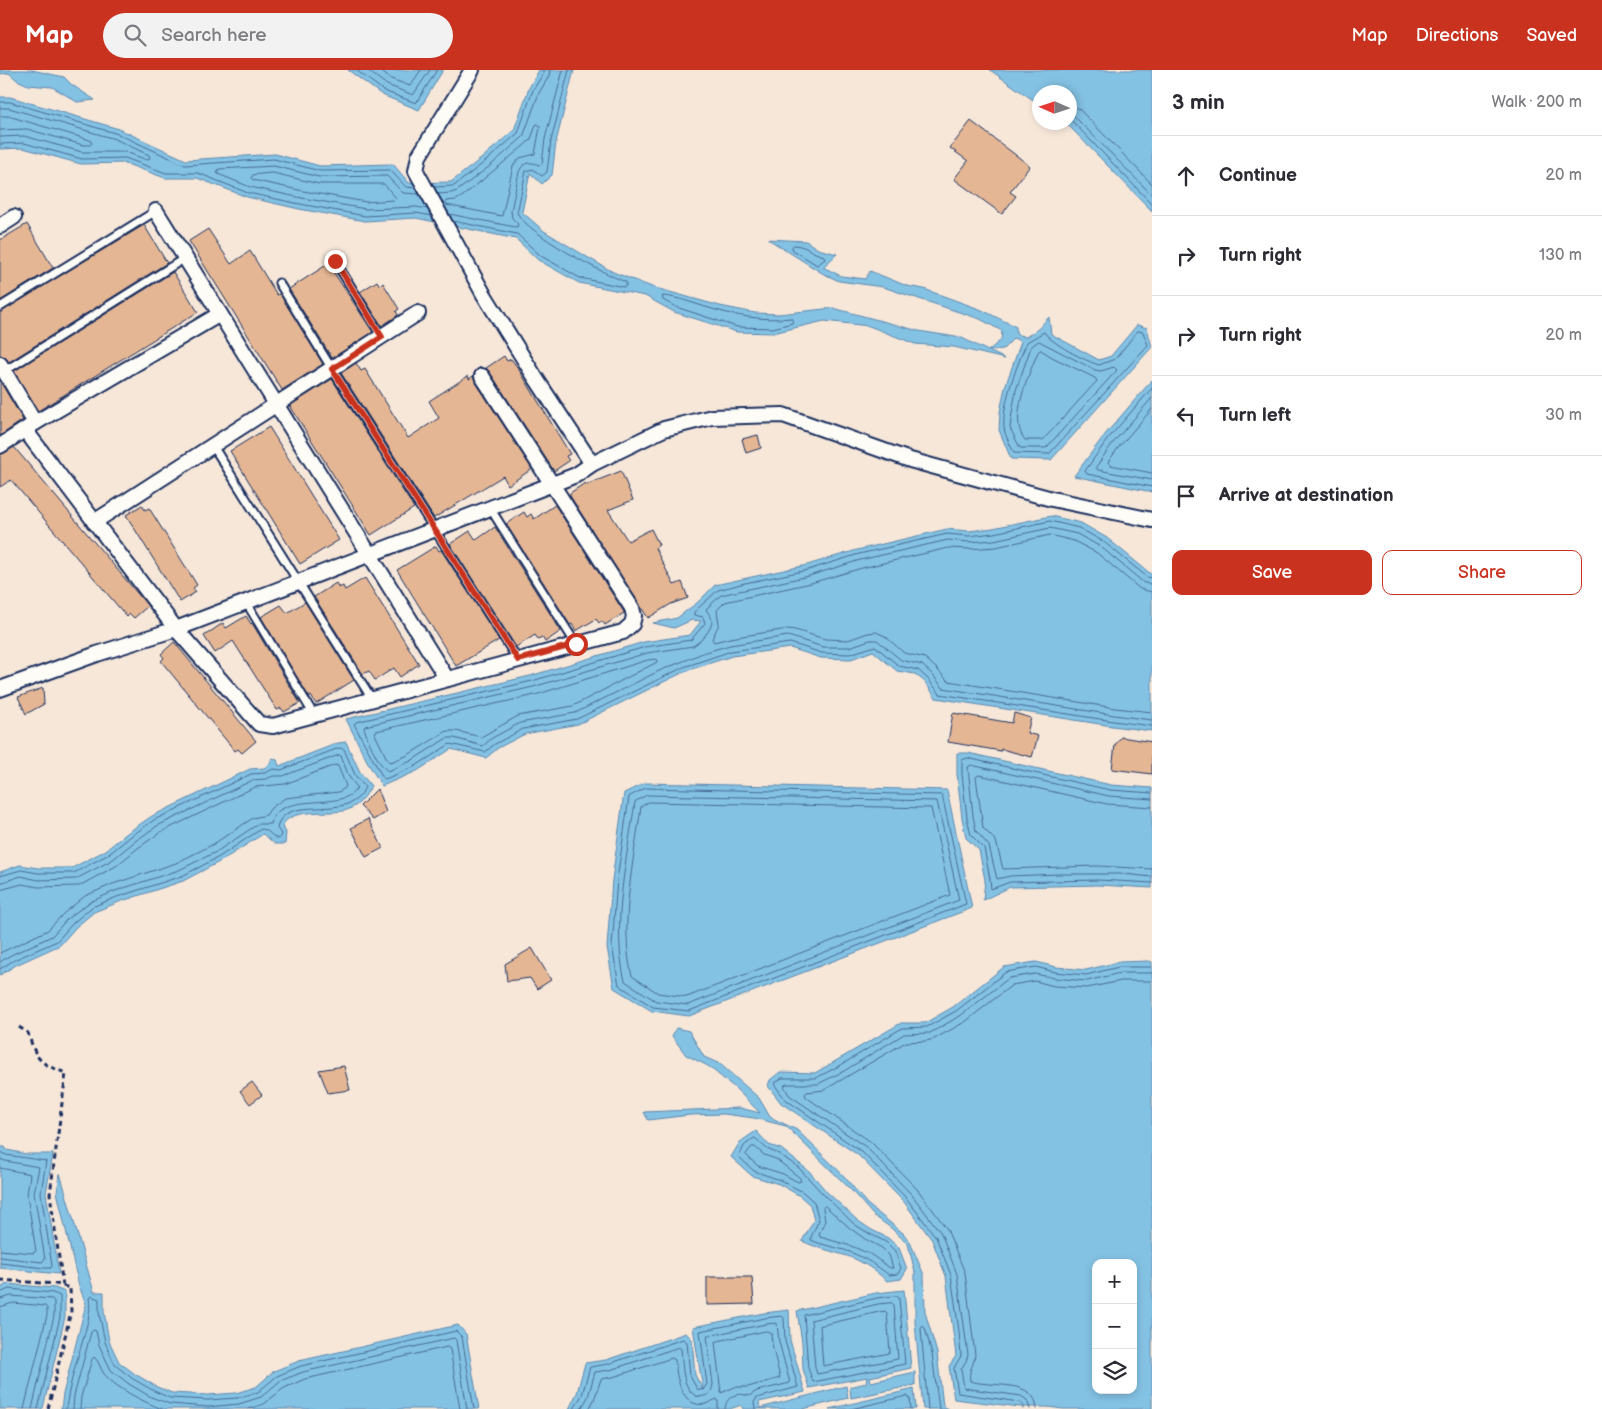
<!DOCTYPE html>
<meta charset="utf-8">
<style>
:root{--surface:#fff;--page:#f2f2f3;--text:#2b2b33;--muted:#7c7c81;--line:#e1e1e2;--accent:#c8321e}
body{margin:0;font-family:"Balsamiq Sans",sans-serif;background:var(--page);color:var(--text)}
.controls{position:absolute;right:15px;bottom:15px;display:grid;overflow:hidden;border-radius:10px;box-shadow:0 2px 8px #0003}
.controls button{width:45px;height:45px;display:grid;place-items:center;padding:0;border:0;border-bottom:1px solid var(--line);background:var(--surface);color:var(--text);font:25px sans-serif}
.compass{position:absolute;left:1032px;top:15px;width:45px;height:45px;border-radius:50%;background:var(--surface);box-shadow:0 2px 8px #0003;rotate:273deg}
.stop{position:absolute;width:15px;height:15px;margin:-11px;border:4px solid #c8321e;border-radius:50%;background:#fff}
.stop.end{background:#c8321e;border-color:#fff;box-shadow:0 1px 5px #0008}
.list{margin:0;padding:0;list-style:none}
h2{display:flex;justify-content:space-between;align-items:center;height:65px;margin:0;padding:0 20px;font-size:21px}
h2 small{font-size:16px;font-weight:400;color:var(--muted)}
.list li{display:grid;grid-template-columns:32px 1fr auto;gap:15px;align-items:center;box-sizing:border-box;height:80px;padding:0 20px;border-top:1px solid var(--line)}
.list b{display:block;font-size:19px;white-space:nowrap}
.list em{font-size:16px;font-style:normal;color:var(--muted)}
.actions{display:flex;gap:10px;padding:15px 20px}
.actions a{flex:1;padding:11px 0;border:1px solid var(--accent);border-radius:10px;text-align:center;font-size:18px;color:var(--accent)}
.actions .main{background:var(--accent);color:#fff}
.icon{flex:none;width:28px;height:28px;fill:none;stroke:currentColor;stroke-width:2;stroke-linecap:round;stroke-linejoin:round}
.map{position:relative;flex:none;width:1152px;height:1339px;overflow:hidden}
header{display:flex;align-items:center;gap:30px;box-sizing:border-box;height:70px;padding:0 25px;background:var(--accent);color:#fff}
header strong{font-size:24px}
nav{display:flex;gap:28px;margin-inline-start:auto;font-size:18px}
.search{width:350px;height:45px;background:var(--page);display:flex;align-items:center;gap:12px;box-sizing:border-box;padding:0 18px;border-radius:28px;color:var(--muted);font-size:19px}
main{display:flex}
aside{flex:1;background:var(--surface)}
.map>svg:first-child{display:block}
</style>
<header>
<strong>Map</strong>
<div class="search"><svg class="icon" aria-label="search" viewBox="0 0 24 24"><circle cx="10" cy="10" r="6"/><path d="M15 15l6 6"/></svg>Search here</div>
<nav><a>Map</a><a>Directions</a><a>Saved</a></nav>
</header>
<main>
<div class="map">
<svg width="1152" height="1339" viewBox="0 0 1152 1339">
<rect width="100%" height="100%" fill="#f6e7d9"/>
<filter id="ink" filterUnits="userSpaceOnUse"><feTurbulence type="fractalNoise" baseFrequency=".02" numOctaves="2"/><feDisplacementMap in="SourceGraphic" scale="10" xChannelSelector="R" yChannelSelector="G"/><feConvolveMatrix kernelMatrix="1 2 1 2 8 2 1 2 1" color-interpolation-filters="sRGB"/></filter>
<g filter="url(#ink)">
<g fill="#84c2e4" stroke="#5a87ae" fill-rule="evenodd">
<polygon points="0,0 32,0 64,7 72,15 95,30 77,32 61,22 52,17 28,15 17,10 9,3 0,4"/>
<polygon points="348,0 443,0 419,40 382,25"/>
<polygon points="539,0 574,0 556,72 552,105 542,114 530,103 522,142 544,161 587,187 613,202 652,217 720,236 755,243 779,244 833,238 919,261 962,268 988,281 1001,270 1002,261 980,249 883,217 839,211 822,203 768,169 806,171 818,179 837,184 823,197 841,206 865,209 870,201 907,216 924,219 982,240 1016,257 1016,264 1026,267 1038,259 1049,247 1051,264 1099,290 1111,286 1137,255 1147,258 1152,277 1051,390 1011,389 999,360 1000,342 1005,317 1021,272 1014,268 1003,279 989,281 1005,289 954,277 915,274 869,256 824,251 773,263 737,262 674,242 645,226 579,213 538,190 516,169 416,148 365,151 299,139 247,127 197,108 165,108 124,93 81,94 23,78 0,79 0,27 10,27 119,59 186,90 275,84 320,96 393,94 409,113 451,112 482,88 514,60 529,18"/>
<polygon points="990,0 1152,0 1152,141 1066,53 1070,52 1070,22 1040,22 1039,34"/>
<polygon points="1152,310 1152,422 1074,406 1103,367"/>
<polygon points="1051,446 1081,453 1107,468 1152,505 1152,661 1112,656 936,628 925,612 915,604 897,601 873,581 851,589 821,588 790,578 732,586 686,601 578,654 525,664 498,678 486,688 451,679 417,701 382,716 369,695 346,649 530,606 644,572 690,565 701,551 692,550 674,558 653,553 677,548 698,532 715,515 807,495 857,480 947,459 969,461 993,458"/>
<path d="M346,672L360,702L371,716C366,727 356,739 343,741C326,744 288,738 282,757L286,762L285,774H275L263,764L221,791L183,811L119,832L94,842L76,857L60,875L16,895L0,905V802L20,795L38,798H72L106,780L127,763L152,746L250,699L264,698L269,695L272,688L277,690L279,696L338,673Z"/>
<polygon points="957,683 968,683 1111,715 1152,718 1152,818 1098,815 1010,817 983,830 985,810 979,780 966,768 962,748 957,704"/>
<polygon points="645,713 947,720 972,838 689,946 652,941 614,918 607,877 612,810 624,723"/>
<path d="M1149,891L1152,892V1339H1063L1048,1337H1020L954,1329L949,1296L956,1286L946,1206L932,1170L904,1132L858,1085L781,1033L768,1016L770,1010L780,1002L815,1003L901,953H925L953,937L1004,897L1036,892L1056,897L1086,900L1119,892ZM1096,1193H1133V1320H1096Z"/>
<polygon points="676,958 689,961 704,987 720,994 759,1028 770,1047 797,1060 844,1106 867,1134 903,1163 910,1172 924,1205 925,1242 937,1283 943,1336 949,1339 923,1339 915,1253 915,1202 908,1174 891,1158 873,1145 851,1120 786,1056 754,1048 724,1044 690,1045 648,1050 644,1042 740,1038 760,1043 735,1018 708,996 686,985 672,966"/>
<path d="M756,1061L769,1075L781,1079L809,1101L827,1122L857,1150L870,1159L888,1168L899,1178L907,1199L901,1209L887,1211C875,1200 862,1191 847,1186C831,1181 817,1178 802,1171L814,1150L810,1135L800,1126L779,1114L752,1106L731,1087L740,1072Z"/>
<polygon points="0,1077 5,1077 7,1080 26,1084 53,1084 46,1123 59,1204 0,1198"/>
<polygon points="60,1103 94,1222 104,1222 104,1242 109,1271 119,1292 135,1304 157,1317 172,1323 208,1325 236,1323 256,1317 274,1301 299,1291 458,1255 466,1264 479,1339 61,1339 63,1324 86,1234 79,1216 57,1122"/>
<polygon points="6,1214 55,1218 65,1222 65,1247 43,1338 40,1339 0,1339 0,1219"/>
<polygon points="904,1220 911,1298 870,1307 871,1312 915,1302 915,1315 851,1328 850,1317 866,1313 867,1307 809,1318 803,1299 802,1272 797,1241 876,1223"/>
<polygon points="789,1240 790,1270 805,1322 759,1332 760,1338 846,1316 848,1328 803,1339 743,1339 741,1335 730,1339 569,1339 577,1323 585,1293 606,1290 686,1263 692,1269 695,1305 703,1320 693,1257 764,1243"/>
<polygon points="914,1319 916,1339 829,1339"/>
</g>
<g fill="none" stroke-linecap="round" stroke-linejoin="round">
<g stroke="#456a94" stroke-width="1">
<polyline points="356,0 384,21 416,33 437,0"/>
<polyline points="367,0 387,15 413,25 430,0"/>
<polyline points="379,0 391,9 410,16 421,0"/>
<polyline points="0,32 10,32 118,64 185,95 274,89 320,101 390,100 406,117 416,118"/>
<polyline points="1070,34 1079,39 1152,114"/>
<polyline points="0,38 9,38 115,69 149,85 150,88 147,90 126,82 82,82 24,66 0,67"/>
<polyline points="1070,42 1152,125"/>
<polyline points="0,46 8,46 90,70 92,73 90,75 83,75 27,59 0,60"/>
<polyline points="1070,49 1152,134"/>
<polygon points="538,54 540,57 535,84 520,88 513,96 502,146 446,135 446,131 456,130 463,126 526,74 531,69 536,55"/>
<polyline points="0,74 24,73 82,89 125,88 166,103 198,103 248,123 300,134 365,146 416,143 432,146"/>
<polygon points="273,103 319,114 384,114 396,128 394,130 366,132 303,121 253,110 251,108 253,105"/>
<polyline points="434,117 454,116 486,91 518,63 533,20 543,4 543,0"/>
<polyline points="419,124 403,123 387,106 319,107 274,96 219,99 217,102 218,104 250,117 302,128 366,139 416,137 428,139"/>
<polyline points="438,124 451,123 457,121 490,96 523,67 539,23 549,6 550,0"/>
<path d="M449,144L515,157H517L518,154L512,148L511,141L519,102C523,92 530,91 539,95L542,94L545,69L563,0"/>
<path d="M453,151L517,164L541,186L580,208L624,217L626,216V212C600,202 530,165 517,143L526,101L533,99L542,106L547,102L551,71L569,0"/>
<path d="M794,175C808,176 811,183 824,186L825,189L817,195L793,180L792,177Z"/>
<path d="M663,226C678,227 695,234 709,238C735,246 764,251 791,248L793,251L792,253L773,258L737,257L676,237L663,230Z"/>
<path d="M1138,261L1143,262L1148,275L1049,384L1014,383C1011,376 1005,366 1004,358C1002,333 1017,295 1027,272L1044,262C1051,273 1085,291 1099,295L1115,289Z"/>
<polygon points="1039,271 1095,300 1101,301 1114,297 1117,300 1046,378 1020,378 1010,358 1012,343 1016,320 1031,277"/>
<path d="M1041,280L1052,287L1095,308L1097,311L1043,370H1025C1008,350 1029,304 1038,282Z"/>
<polyline points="1152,318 1107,370 1085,401 1087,404 1152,417"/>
<polyline points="1152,328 1112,374 1096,397 1098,400 1152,410"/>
<polyline points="1152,339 1118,378 1108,392 1110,395 1152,403"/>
<polyline points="1152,508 1147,507 1104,472 1079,458 1050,451 994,463 969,466 947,464 859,484 808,500 745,513 718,520 694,542 694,545 703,547 705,553 691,570 645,577 532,611 356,652 354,654 383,708 385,709 414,697 450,674 485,682 495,674 523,659 577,649 684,597 731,581 790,573 822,583 850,584 875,576 899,596 918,600 928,609 940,624 1113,651 1152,656"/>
<path d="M1152,514L1144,513L1101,477L1077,464L1050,458L994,470L969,472L948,470L860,490L809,506L721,525L706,539C708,543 711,546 712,550C713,559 700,572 693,576L647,583L533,617L365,656L364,658C368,670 378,695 388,701L411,691L447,668H454L483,676L492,668L520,653L575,643L659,601L703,583L730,575L788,566L823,577H849L870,570H877L901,590L922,595L932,604L943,618L1114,645L1152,650"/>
<polyline points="1152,522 1140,519 1097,483 1074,471 1050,465 996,477 970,479 948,478 862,498 811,513 725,532 717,540 719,554 712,569 714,572 730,568 788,559 795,560 825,569 848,570 868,563 876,562 885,566 904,583 925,588 937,599 948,611 1115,638 1152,642"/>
<polygon points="648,590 656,589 657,592 573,636 518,646 481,667 456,661 447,661 408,685 391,692 388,691 375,664 376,661 535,625"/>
<polygon points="646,718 942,725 966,834 689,941 653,937 619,915 612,876 617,810 629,727"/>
<polyline points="1152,723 1110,720 967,688 962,690 962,704 967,748 971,765 984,778 990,809 991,819 1010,812 1098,810 1152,813"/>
<path d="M647,725L937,731L959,830L688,935L656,931L625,911C611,856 627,788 635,732Z"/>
<polyline points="1152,729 1109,726 971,695 968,697 973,746 976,761 989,776 997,809 1010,806 1059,804 1124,804 1152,807"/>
<path d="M649,732L931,738L950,825L687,927L658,923L632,906C619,855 634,789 641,737Z"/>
<polyline points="1152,737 1107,734 979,705 976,707 983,758 996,771 1003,799 1098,796 1152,799"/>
<path d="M0,806L21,800L38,803H74L109,784L130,767L154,750L251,704L265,703L273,699L281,700L339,678L344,679L355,705L365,717C352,755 284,721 277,758L281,764L279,769C272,768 269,759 261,759L219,787L182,806L117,827L92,837L73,853L57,871L14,890L0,899"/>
<path d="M0,813L21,806L38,810L76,809L112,790L134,772L157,756L253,710L266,709L273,706H283L339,685L341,686L349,707L357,717C348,740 296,724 276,743C273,746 272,750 271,754H258L216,782L179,800L115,821L90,832L68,848L52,866L11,885L0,892"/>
<polyline points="0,820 22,814 38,817 79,816 116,796 138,778 161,762 255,717 285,714 335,695 338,696 346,716 345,718 339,722 285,728 271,738 266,745 253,748 212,775 176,793 113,814 85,826 64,843 48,860 0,883"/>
<path d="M755,1068L767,1079L779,1084L798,1097L824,1125L854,1154L868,1163L886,1172L895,1181L901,1198L898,1204L889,1205C876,1195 865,1188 850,1182C837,1177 824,1176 811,1170V1167L819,1150L814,1132L803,1122L780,1110L754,1101L739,1087L744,1076Z"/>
<polygon points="752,1077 755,1077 764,1085 776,1089 800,1108 801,1111 798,1112 783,1104 758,1096 746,1085"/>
<polyline points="0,1082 6,1085 46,1091 41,1123 52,1196 51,1198 45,1198 0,1193"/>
<polyline points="0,1089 5,1091 39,1097 34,1123 45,1189 42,1192 0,1187"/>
<polyline points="0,1098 30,1104 27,1125 36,1181 33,1183 0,1180"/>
<polygon points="825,1136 851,1159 865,1169 882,1178 889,1185 893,1198 890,1198 870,1184 851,1176 820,1167 819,1164 825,1151 823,1138"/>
<polyline points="0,1223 9,1219 53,1223 60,1226 60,1247 38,1339"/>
<polygon points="898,1226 899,1228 905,1294 813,1312 808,1298 804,1245 877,1228"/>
<polyline points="0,1229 11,1226 52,1229 54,1231 54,1246 32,1339"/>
<polygon points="892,1233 894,1235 898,1289 817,1304 815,1297 811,1250 878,1234"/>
<polyline points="0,1237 13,1233 45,1236 47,1238 47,1245 24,1339"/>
<polygon points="879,1242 885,1241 887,1243 890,1283 823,1296 820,1256"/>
<polygon points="767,1261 771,1263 772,1274 780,1308 748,1317 735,1317 721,1323 715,1272"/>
<path d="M66,1339C69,1316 76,1293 83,1270C86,1257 92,1241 89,1228L91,1226L99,1229V1243L105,1272L115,1295L133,1309L154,1321L170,1328L208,1330L237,1328L258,1322L277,1306L301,1296L456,1261L462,1267L474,1339"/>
<polyline points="73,1339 74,1326 91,1262 94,1260 96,1261 99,1275 111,1300 129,1314 151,1327 170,1334 208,1337 239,1334 261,1327 280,1311 303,1302 454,1268 456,1270 467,1339"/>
<path d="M80,1339L81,1327L92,1289L94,1287C99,1291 100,1298 104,1304C117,1319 144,1332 162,1339"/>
<polyline points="248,1339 264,1334 284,1318 305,1309 447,1277 450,1279 460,1339"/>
<polyline points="574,1339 582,1325 590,1297 608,1294 683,1269 687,1272 690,1306 697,1319 703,1320 707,1314 700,1261 765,1248 782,1246 784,1248 785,1271 798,1317 757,1328 754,1332 755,1339"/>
<path d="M581,1339L588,1327L595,1302L610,1300L679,1277L681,1279C683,1295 681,1317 696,1326C706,1328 712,1324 713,1314L707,1266L766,1254L777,1253L779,1272L790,1313L757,1321L749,1326C738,1322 726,1325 725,1339"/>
<path d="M589,1339L594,1330L601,1309L613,1307L672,1288L675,1290C676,1306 681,1339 706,1334C710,1333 713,1330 717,1329L718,1331V1339"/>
<polyline points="851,1339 907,1326 910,1328 911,1339"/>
<polyline points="928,1339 921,1259 923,1256 925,1258 932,1284 939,1339"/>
<polyline points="1023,1339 1023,1335 1019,1332 958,1323 954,1298 961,1286 959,1261 951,1205 936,1167 907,1129 862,1082 785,1029 774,1014 782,1008 816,1008 841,995 902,958 927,957 956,941 1006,902 1036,897 1055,902 1086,905 1119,897 1152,897"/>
<polyline points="1030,1339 1027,1330 1021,1326 964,1318 961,1299 966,1291 968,1285 957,1204 941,1163 912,1125 866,1077 789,1025 784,1016 786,1014 818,1014 844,1001 904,964 930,963 960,946 1009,908 1035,904 1055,908 1087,911 1120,903 1152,903"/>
<path d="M1037,1339C1036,1308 991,1318 970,1311C968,1299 974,1296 975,1285L965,1203L947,1159L918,1120L871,1072L806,1027L805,1024L807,1022L824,1020L906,972L926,971L934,969L965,952L1012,915L1035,911L1054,916L1087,918L1121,911H1152"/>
</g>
</g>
<g fill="#e4b694" stroke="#1b2f5e">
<polygon points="971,51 1030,96 1010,122 1016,126 1002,144 954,109 968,91 950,78"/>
<polygon points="27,154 53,198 0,231 0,170"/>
<polygon points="144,155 167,193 9,292 5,287 0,285 0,242"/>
<polygon points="208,159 231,194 250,181 277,225 280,224 323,294 282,320 189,171"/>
<polygon points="328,194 373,262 332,288 289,219"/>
<polygon points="173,202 198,242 38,341 14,301"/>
<polygon points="377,211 380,216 383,213 399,239 396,241 398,245 382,256 360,222"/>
<polygon points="504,286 507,291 511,289 518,298 570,384 566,386 569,391 554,401 489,301 486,298"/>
<polygon points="356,293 361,301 365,299 408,368 439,348 429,331 468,306 469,309 473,306 475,311 532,399 508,415 503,406 434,448 341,303"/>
<polygon points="332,309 414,438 371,465 292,339 291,335"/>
<polygon points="0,311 23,350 0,366"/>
<polygon points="269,357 339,470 300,494 230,381"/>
<polygon points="758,365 761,378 746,383 742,369"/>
<polygon points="14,377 148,536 134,548 130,544 127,547 11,410 0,417 0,385"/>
<polygon points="621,401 633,430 608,440 628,471 651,459 659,475 655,478 674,515 682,512 688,528 671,534 648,548 570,426 570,423 585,413 586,415"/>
<polygon points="142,435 145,440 149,438 197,515 193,518 196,522 180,532 126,445"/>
<polygon points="555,435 624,542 624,543 605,555 602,551 599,553 596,549 576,561 572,554 570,555 506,454 524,442 527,447 531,444 534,449"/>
<polygon points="495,457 561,561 545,572 542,567 538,569 535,565 516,577 450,474 470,461 476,470"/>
<polygon points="436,476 439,481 441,480 499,570 456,596 397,500"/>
<polygon points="365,508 419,594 400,607 394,598 375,610 369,601 363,604 314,527 336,513 339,518 343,516 345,520"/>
<polygon points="305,532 354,610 316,634 311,626 309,627 261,547 281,535 287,543"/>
<polygon points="246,546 251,554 252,553 300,633 284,642 281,638 277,640 233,571 215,583 204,566 223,553 226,558"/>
<polygon points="174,572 256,671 242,683 238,679 235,681 161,591 164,588 161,584"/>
<polygon points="43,618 44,634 26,644 18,627"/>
<polygon points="953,643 1012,653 1014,643 1031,648 1027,663 1038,666 1032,687 1001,679 1001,681 948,672"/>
<polygon points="1121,667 1152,672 1152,704 1112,699 1115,675"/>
<polygon points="377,719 386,742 373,750 360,736"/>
<polygon points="368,749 383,778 366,787 351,758"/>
<polygon points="532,878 551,910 537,919 530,908 507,911 505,894"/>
<polygon points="344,996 350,1020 328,1023 319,1000"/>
<polygon points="252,1012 262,1025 250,1034 240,1021"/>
<polygon points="707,1207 752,1207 754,1234 707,1235"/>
</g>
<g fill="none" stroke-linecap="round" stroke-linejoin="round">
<g stroke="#1b2f5e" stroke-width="11">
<g id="lane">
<polyline points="335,191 382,267"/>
<polyline points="279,213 332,299 518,590"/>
<polyline points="0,237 156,141"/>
<polyline points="3,302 185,188"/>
<polyline points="213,376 372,629"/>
<polyline points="490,438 576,574"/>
<polyline points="246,532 314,645"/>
</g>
</g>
<g stroke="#1b2f5e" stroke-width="18">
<g id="street">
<polyline points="472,0 419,86 416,101 483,223 535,307 592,394"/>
<polyline points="156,141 447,609"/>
<polyline points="0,156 14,147"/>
<polyline points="0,294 35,353"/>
<polyline points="25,360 176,559 259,654 273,656 623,562 632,554 634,546 632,538 482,306"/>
<polyline points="0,376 35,353 220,244"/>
<polyline points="94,452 418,243"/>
<polyline points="0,619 97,584 176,559 576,405 592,394 664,359 712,347 783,345 910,390 1052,429 1152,450"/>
</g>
</g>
<g stroke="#1b2f5e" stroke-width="3" stroke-dasharray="5 4" stroke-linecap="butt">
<path d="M19,957L28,963C37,991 39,993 66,1003L50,1124L63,1216"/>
<polyline points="0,1210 56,1214 70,1218 71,1241 48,1339"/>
</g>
<use href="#lane" stroke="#fdfcf7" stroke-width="7"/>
<use href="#street" stroke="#fdfcf7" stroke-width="14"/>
</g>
</g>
<g fill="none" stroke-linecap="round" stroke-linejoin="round" filter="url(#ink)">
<polyline stroke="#c8321e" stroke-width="6" points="335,191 382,267 332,299 518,590 576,574"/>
</g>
</svg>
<div class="controls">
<button>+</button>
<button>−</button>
<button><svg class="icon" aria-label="layers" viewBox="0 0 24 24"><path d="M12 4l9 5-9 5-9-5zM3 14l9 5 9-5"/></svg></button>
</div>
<svg class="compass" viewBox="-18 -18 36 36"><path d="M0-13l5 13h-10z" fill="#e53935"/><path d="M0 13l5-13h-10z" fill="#7c7c81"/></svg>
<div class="stop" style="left:576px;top:574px"></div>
<div class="stop end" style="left:335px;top:191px"></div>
</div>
<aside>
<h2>3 min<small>Walk · 200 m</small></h2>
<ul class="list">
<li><svg class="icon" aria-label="ahead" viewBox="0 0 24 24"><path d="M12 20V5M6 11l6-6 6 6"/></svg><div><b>Continue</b></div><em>20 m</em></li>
<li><svg class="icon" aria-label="right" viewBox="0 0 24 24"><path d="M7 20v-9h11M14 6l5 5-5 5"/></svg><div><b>Turn right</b></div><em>130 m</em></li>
<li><svg class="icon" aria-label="right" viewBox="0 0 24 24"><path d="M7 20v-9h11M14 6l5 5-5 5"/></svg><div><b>Turn right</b></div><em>20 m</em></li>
<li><svg class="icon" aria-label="left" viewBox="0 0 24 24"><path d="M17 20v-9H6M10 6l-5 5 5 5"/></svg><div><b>Turn left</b></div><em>30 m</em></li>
<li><svg class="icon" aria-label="arrive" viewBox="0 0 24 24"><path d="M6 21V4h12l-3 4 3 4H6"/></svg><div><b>Arrive at destination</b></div></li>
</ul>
<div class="actions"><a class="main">Save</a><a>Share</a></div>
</aside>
</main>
